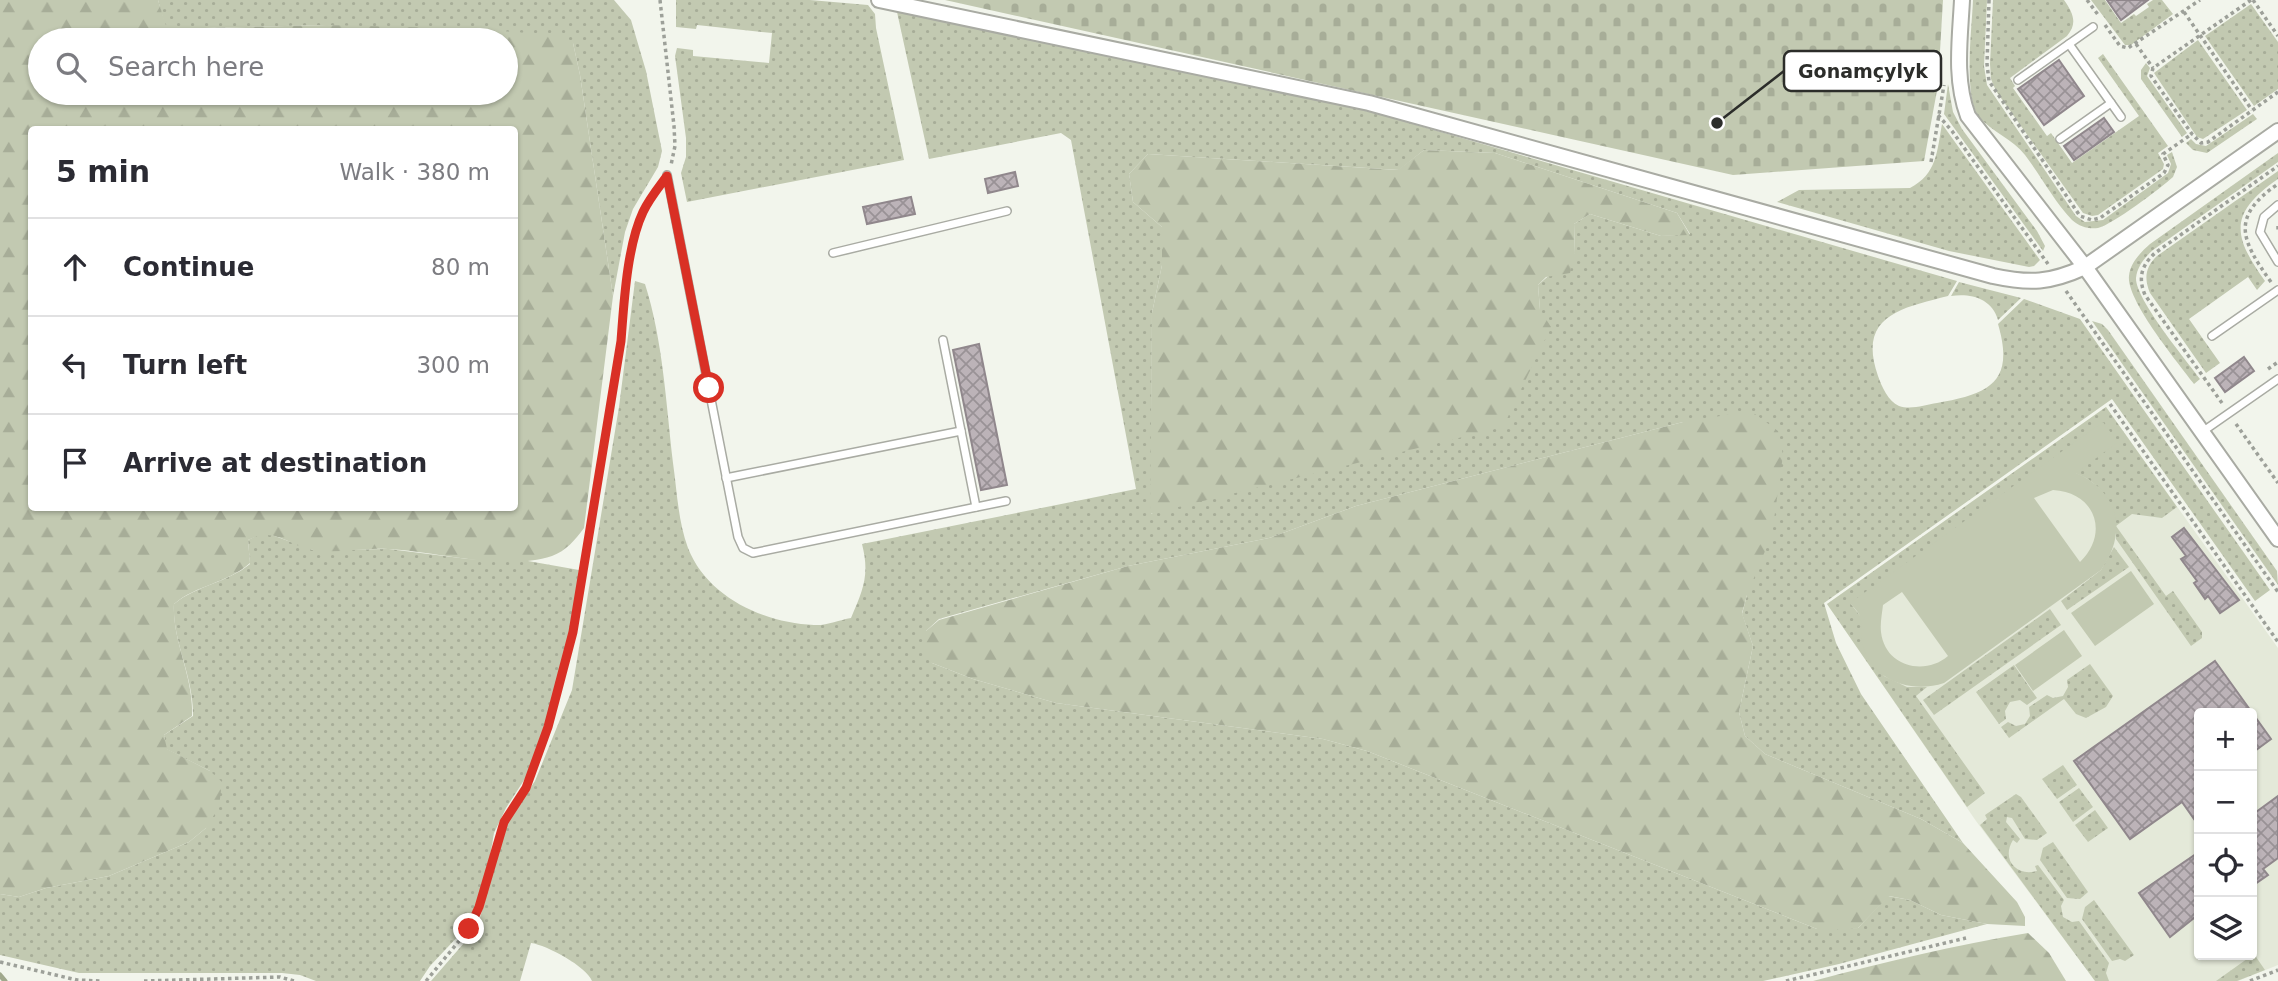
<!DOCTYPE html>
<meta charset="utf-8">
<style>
:root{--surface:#fff;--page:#f7f7f7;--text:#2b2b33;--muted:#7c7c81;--line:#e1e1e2}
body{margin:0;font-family:"DejaVu Sans",sans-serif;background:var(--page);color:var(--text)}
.controls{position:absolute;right:21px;bottom:21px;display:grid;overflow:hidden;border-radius:7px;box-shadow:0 2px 5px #0004}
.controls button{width:63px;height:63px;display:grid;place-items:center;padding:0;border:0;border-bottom:2px solid var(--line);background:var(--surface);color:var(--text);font:35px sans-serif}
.stop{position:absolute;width:21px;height:21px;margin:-16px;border:5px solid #d93025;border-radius:50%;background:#fff}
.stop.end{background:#d93025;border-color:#fff;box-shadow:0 2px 7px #0008}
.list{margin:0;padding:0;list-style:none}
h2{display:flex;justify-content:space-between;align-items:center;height:91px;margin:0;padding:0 28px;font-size:30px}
h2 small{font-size:23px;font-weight:400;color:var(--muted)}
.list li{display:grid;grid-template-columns:46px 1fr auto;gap:21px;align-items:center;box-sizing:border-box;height:98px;padding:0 28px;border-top:2px solid var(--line)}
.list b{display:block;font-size:26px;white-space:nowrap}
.list em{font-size:23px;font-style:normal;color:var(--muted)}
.icon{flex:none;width:38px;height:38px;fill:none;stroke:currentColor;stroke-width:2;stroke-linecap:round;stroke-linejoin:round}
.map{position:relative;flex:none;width:2278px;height:981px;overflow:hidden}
.search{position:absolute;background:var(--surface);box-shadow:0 2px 5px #0004;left:28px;top:28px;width:490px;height:77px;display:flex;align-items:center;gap:18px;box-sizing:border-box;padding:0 24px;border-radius:38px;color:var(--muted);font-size:26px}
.panel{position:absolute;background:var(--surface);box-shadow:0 2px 5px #0004;left:28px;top:126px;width:490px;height:385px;border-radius:7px}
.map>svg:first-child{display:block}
</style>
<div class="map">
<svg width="2278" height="981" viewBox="0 0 2278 981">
<defs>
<pattern id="green-dots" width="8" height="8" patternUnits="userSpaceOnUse" patternTransform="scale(1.75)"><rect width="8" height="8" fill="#c2c9b1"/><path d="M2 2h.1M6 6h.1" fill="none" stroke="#a7ad98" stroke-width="1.8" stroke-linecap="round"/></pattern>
<pattern id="forest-firs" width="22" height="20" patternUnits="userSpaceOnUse" patternTransform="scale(1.75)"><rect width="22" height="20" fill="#c2c9b1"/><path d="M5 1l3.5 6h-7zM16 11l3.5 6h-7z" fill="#a7ad98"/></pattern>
<pattern id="cemetery-stones" width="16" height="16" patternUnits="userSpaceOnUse" patternTransform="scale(1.75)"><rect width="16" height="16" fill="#c2c9b1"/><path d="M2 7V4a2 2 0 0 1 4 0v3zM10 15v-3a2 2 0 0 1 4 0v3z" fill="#a7ad98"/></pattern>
<pattern id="building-cross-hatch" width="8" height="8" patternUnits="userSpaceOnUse" patternTransform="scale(1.75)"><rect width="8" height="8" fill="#bcb3b8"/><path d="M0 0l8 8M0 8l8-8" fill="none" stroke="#999296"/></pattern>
</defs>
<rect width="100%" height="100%" fill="#f2f5ec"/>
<path fill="#e4e9d9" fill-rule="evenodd" d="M2106,407L2278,648V965L2238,981H2095L1976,821L1827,604ZM2199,713H2252V955H2199Z"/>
<g fill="url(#green-dots)" fill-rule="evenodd">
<polygon points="158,0 614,0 631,20 646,71 662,151 658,167 633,209 625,232 613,296 580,75 573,43 327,25 166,29"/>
<polygon points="676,0 810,0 868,5 875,14 876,28 904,160 687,202 681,173 686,157 686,138 675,56 677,48 693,50 693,56 769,63 772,33 697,25 696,29 676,27"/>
<path d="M1973,0H1987L1984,66L1987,85L2076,216L2085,222L2103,220L2168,173L2171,164L2167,155L2172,152L2177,167L2173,177C2161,188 2112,225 2098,228C2088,229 2080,227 2072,220C2054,201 2041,176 2025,155C2013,139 1992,132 1979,117C1963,96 1972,28 1973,0Z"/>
<path d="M1993,0H2064C2073,13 2078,23 2067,36L2010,78L2015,86L2013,88L2047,136L2051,133L2072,163L2139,116L2098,58L2103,54L2168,146L2158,153L2164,164L2163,169L2098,215L2092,216L2083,213L1996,91L1991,79L1990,64Z"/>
<polygon points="2091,0 2105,0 2121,23 2134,14 2136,16 2149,7 2147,4 2153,0 2162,0 2173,14 2131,45 2125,45"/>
<polygon points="2251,4 2278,42 2278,89 2254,106 2205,36"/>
<path d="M897,12L1368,111L1957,281L1948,296C1901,308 1857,316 1878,376C1882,387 1888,401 1899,406C1911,410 1925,405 1937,403C1990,394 2015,382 1998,324L2024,299L2080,319L2270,590L2255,601L2112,399L1824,603L1836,643L1861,694L1963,843L1921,819L1765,754L1745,736L1739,712L1753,646L1742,614L1747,595L1683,422L1356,506L1269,538L1128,566L939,619L926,631L932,663L973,679L1056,703L1323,739L1367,751L1817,929L1858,928L1888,896L1910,900L1941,915L1987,924L1839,964L1763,981H592C587,967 547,945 531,943L520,981H431L477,928L508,821L535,781L572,690L619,407L635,281L645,284C663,341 666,403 673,463C677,491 678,521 688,548C707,597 764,623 814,625C826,626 839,620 851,618C863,590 870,575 862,544L1136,489L1071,140L1061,133L929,159ZM1424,150L1495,153L1677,213L1690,234L1661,236L1590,214L1574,224L1575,253L1538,285L1540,310L1151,514L1152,313L1162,265V227L1133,202L1129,174L1148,154L1399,170Z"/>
<polygon points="2198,40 2247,110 2203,139 2197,137 2154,73"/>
<polygon points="2146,63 2150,68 2147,76 2187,133 2182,137 2141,79 2141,70"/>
<polygon points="1948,84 1953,112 1962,129 2037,231 2045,246 2043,251 1944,114"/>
<polygon points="2253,114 2257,119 2207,153 2193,150 2186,143 2191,139 2196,144 2206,146"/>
<path d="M1942,124L2040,260L2034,266L2029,267L1949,251L1777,202L1799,190L1910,188C1937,174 1937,151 1942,124Z"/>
<path d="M2278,153V162L2153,250C2145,257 2137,267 2136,278C2135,299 2186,360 2200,379L2194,384C2178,363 2126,300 2129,276C2130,263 2141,252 2150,244Z"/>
<path d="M2278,171V179C2229,213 2232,235 2265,281L2257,290L2248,277L2189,319L2220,363L2206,373L2150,293C2144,279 2145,267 2157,256Z"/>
<path d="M1959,282L2021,298L1998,320C1992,298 1970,293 1951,296Z"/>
<polygon points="2092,321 2102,324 2108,330 2277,571 2278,585"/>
<path d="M2106,407L2177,507L2162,518L2132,514L2116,526C2112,501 2100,482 2075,473L1851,604L1861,617L1884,676L1907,687H1927L1916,696L1985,793L1967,807L1827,604Z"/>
<polygon points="2116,526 2166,596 2173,591 2202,632 2202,638 2191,646 2116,539"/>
<path d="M258,535H272L313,550L389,549L468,559L528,561L579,570L570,633L545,726L526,777L506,808L494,833L489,862L476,905L462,932L430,966L420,981H316L300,975L282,973H79L0,955V894L19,897L46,888L109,876L189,842L206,828L210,771L166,749L164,735L193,716C194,677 172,641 174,604C197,585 227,583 250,564L248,540Z"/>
<polygon points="2114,547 2129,567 2067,610 2061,601 2101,570"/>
<polygon points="2050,609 2061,625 1934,715 1923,700"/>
<polygon points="2090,664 2113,696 2106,707 2086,718 2076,714 2064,699 2009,738 2001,727 2008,722 2016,726 2025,724 2030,716 2029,707 2047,695 2053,698 2063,696 2068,687 2067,680"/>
<polygon points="2014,665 2037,698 2027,705 2020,700 2010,702 2005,711 2006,719 1999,724 1976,692"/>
<polygon points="2063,765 2077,785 2057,799 2042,779"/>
<polygon points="2079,788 2093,807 2073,822 2059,802"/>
<path d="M2016,794L2021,797L2047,833L2037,840L2025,839L2012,818L2007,817L2006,822L2020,839L2017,843L2013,840C2001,859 2016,877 2037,871L2035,866L2038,865L2064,900L2061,906L2063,917L2072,922L2079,921L2109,963L2106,973L2109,981H2095L1980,825L1987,819L1985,815Z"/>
<polygon points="2095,810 2108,828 2088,842 2075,825"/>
<polygon points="2053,842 2088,892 2080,899 2067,898 2040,860 2043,848"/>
<polygon points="2094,900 2134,955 2125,961 2120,959 2112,961 2082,919 2085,907"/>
<polygon points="2254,954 2265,970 2237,981 2216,981"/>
</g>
<g fill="url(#forest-firs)" fill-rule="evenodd">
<path d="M0,0H158L167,29L327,25L477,29L564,36L573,43L580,75L613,296L584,528C575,540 566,551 552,556C504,572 437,551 388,549C364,547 337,554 313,550C288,546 275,526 248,540L250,563C228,583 196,585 174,604C172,641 194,677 192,716L164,735L167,749L210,771L222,782L219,807L206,828L189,842L109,876L46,888L19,897L0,894ZM506,40V93H40V40ZM32,130H514V508H32Z"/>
<polygon points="1424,150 1495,153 1677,213 1690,235 1661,236 1590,214 1574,224 1575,253 1570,273 1546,277 1538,285 1540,310 1551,327 1503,427 1150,514 1152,313 1162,265 1162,227 1133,202 1129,174 1148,154 1398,170"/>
<polygon points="1751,411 1778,431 1783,455 1772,534 1747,595 1742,613 1753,646 1739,712 1745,736 1765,754 1921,819 1963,843 2017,902 2025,917 2025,926 1987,924 1941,915 1910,900 1889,896 1858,928 1840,930 1817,929 1367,751 1323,739 1056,703 973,679 932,663 923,652 926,631 939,620 1128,566 1269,538 1356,506 1683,422"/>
<path d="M2028,933L2049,953L2066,981H1813C1884,962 1955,945 2028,933Z"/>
</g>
<polygon fill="url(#cemetery-stones)" points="945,0 1943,0 1938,85 1924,161 1733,175"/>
<g fill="#c2c9b1" fill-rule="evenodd">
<path d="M2103,422L2118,442L2076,473C2119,491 2128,533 2101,570L1944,683C1911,694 1872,681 1862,643C1860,635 1863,624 1860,617C1859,612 1853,607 1850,603ZM2053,490C2095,492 2110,533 2080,562L2034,498ZM1902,592L1948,656C1925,676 1885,667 1881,632C1880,623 1882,614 1883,605Z"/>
<polygon points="2131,571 2154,604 2095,646 2071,613"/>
<polygon points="2064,630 2082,656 2033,691 2015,665"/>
</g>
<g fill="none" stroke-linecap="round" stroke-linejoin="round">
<polyline stroke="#a0a88c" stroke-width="5" points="0,975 5,981"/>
</g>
<g fill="url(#building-cross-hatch)" stroke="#90878c" stroke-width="2">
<polygon points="2107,0 2148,0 2121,20"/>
<polygon points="2059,60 2084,96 2044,125 2018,89"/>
<polygon points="2104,118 2114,132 2074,160 2064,146"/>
<polygon points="1015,172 1018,186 988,193 985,179"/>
<polygon points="911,197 915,214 867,224 863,207"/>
<polygon points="979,344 1007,485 981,490 953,350"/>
<polygon points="2244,357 2254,371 2225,392 2215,378"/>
<polygon points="2184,528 2239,600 2220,613 2208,596 2205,599 2194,583 2197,581 2181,559 2186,556 2172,537"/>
<polygon points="2215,661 2271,739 2252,753 2252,713 2199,713 2199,826 2182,802 2130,839 2074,761"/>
<polygon points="2278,796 2278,858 2263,869 2268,875 2252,886 2252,815"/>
<polygon points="2199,852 2199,914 2170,937 2139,893"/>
</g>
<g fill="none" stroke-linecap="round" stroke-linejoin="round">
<g stroke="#a9aba3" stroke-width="10">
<g id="lane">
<polyline points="2069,44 2121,117"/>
<polyline points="2018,80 2093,27"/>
<polyline points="2060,139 2111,103"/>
<polyline points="667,175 738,537 743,548 753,553 1006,501"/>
<polyline points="2278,205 2264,217 2260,232 2278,262"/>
<polyline points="833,253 1007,211"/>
<polyline points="2212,336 2278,290"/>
<polyline points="943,340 976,507"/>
<polyline points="2202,432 2278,379"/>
<polyline points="726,478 961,431"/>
</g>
</g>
<g stroke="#a9aba3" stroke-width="18">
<g id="street">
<path d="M879,0L1369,103L1993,276C2030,284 2050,283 2085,267L2278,131"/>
<path d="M1962,0C1960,39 1954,79 1968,116L2085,267L2278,539"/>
</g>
</g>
<g stroke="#9da099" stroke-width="3.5" stroke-dasharray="3.5 3.5" stroke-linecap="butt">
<polyline points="660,0 674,126 675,146 671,165"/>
<polyline points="1989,0 1987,64 1989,81 2080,216 2092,220 2100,218 2164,173 2168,165 2163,154 2192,134"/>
<polyline points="2087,0 2099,16"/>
<polyline points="2251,0 2153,68 2151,76 2192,134 2201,143 2208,142 2278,92"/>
<polyline points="2253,0 2278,36"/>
<polyline points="2184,12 2252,110"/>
<polyline points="2105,25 2120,46 2128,48 2200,0"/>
<polyline points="2136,44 2153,68"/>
<polyline points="1938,115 1952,131 2048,264"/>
<polyline points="1931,162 1944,85"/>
<polyline points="2278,226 2278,232"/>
<path d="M2271,282C2241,240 2230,217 2278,184"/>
<polyline points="2066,291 2278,592"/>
<polyline points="2268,369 2278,362"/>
<path d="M2222,403L2145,295C2138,278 2141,266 2155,253L2278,166"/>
<polyline points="2110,404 2278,642"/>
<polyline points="2236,424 2278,483"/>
<polyline points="0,962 77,980 100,981"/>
<polyline points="144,981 280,977 294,981"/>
<polyline points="426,981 469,929 479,907 504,822 525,787 548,727 573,632 587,559 636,229 644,209 657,189"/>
<polyline points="1786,981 1966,938"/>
<polyline points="2250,981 2278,970"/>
</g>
<use href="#lane" stroke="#fff" stroke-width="7"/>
<use href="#street" stroke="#fff" stroke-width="14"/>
</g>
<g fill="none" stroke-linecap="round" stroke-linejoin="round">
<path stroke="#d93025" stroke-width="9" d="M469,929L479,907L504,822L526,788L548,727L573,632L621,341C624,302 627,246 643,212C649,199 659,187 667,176L709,388"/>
</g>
<path fill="none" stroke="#2c2d2a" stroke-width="2.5" d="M1717 123L1784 71"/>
<circle fill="#2c2d2a" stroke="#fff" stroke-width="2.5" cx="1717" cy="123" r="7"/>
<rect fill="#fff" stroke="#2c2d2a" stroke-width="2.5" x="1784" y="51" width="157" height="40" rx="7"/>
<g font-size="19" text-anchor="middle" font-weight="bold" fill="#2c2d2a">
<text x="1863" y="78">Gonamçylyk</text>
</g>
</svg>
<div class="controls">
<button>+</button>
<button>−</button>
<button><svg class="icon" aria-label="locate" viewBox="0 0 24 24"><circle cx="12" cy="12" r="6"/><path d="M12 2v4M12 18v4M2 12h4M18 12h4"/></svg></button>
<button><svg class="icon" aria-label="layers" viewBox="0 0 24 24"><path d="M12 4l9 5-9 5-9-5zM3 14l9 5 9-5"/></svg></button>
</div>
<div class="stop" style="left:709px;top:388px"></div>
<div class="stop end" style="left:469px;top:929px"></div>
<div class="search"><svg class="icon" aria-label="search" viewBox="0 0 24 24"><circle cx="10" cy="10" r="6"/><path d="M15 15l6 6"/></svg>Search here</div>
<section class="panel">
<h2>5 min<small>Walk · 380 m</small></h2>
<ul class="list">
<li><svg class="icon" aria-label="ahead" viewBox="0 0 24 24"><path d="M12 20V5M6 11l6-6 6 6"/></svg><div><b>Continue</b></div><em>80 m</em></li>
<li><svg class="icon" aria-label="left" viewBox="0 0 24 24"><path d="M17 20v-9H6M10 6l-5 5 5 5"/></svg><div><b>Turn left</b></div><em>300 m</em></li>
<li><svg class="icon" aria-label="arrive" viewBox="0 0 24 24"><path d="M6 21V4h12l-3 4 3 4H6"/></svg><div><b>Arrive at destination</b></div></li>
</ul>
</section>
</div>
